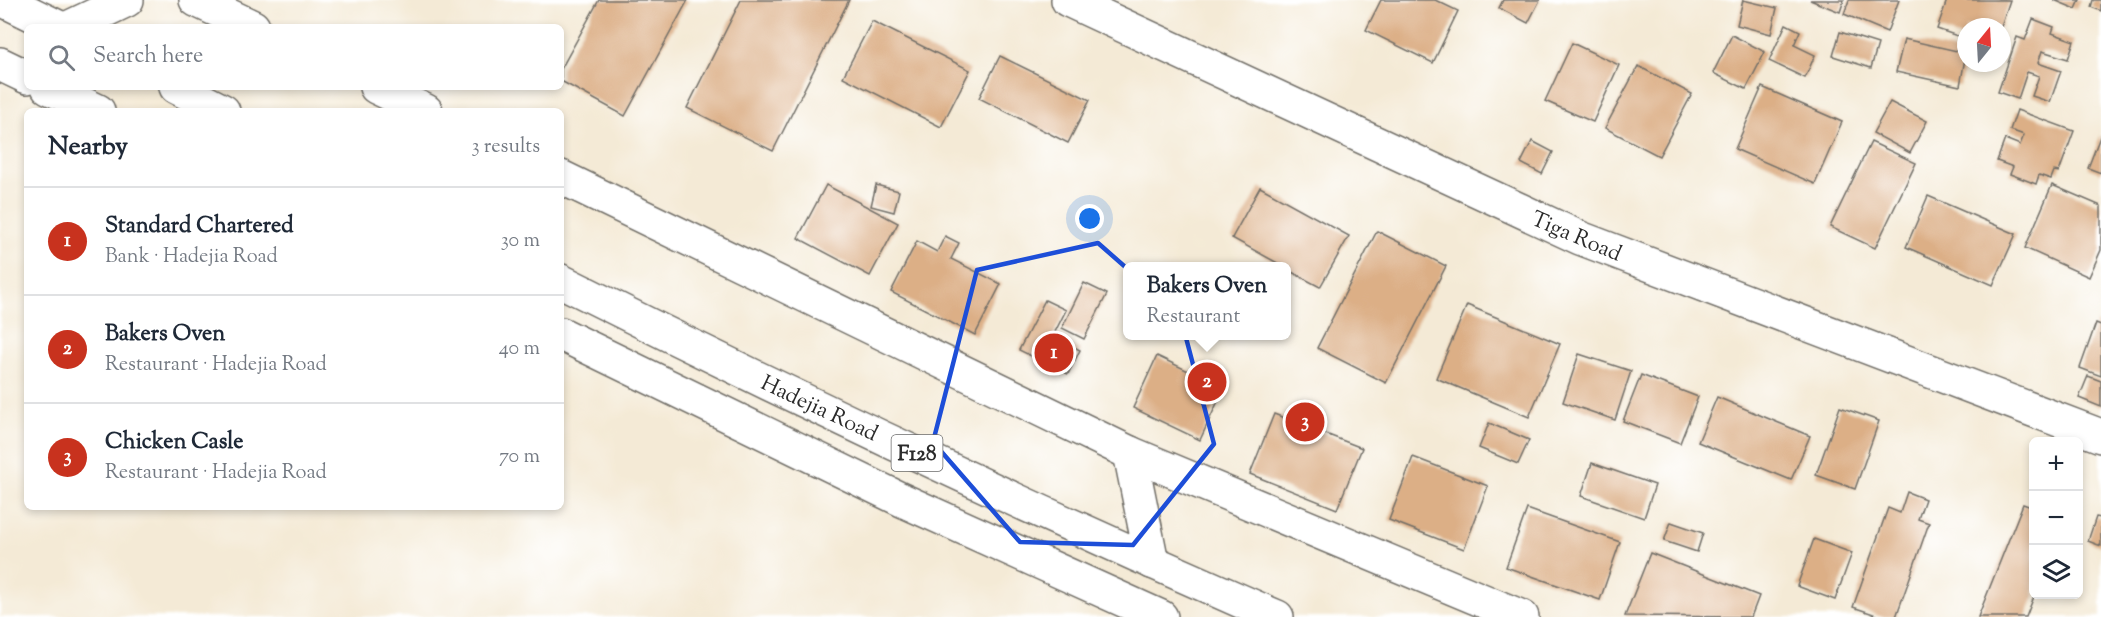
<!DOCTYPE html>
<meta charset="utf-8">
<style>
:root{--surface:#fff;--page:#f2f2f3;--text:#1f2937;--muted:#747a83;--line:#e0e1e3;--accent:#c8321e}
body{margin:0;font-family:"Sorts Mill Goudy",serif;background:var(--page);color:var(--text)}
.controls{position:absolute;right:18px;bottom:18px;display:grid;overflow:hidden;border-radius:9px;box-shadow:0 3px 9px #0003}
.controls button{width:54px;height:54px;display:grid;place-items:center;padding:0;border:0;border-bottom:2px solid var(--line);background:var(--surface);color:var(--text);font:30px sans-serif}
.compass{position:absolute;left:1957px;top:18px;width:54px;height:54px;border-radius:50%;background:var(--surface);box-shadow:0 3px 9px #0003;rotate:18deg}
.you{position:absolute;left:1090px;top:219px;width:21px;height:21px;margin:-15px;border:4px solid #fff;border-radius:50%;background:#1a73e8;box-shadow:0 0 0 9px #1a73e833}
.badge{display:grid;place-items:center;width:39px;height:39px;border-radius:50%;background:var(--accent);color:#fff;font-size:20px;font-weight:700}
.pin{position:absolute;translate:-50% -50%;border:3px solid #fff;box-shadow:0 2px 6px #0006}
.popup{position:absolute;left:1123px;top:262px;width:168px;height:78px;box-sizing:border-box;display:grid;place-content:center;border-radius:9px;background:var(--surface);filter:drop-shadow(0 2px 4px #0005);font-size:20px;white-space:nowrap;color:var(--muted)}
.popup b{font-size:22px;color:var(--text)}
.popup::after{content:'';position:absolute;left:50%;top:100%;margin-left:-12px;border:12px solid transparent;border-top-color:var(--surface)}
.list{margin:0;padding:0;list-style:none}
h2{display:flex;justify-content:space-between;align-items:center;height:78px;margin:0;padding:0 24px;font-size:26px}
h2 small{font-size:20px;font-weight:400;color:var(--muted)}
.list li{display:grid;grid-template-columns:39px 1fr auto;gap:18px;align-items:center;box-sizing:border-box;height:108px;padding:0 24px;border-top:2px solid var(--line)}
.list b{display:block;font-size:22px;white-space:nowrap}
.list p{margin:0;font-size:20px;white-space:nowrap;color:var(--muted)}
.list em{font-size:20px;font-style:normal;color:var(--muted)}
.icon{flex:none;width:33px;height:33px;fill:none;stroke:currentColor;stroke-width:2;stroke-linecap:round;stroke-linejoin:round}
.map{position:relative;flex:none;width:2101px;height:617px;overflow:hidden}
.search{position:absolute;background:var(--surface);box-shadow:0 3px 9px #0003;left:24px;top:24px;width:540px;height:66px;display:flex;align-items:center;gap:15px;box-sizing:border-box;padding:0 21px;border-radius:9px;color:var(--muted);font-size:22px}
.panel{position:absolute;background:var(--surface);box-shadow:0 3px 9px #0003;left:24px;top:108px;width:540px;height:402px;border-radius:9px}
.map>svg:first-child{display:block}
</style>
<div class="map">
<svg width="2101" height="617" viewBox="0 0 2101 617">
<rect width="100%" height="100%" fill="#fff"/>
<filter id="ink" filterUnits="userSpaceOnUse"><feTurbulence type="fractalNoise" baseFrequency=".0167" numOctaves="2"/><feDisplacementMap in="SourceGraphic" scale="12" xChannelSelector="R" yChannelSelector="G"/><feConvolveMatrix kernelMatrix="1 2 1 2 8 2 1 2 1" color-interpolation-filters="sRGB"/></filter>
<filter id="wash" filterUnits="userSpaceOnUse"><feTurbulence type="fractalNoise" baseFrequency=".008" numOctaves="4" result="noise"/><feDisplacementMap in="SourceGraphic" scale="24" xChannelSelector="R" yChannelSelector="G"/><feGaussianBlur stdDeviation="1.35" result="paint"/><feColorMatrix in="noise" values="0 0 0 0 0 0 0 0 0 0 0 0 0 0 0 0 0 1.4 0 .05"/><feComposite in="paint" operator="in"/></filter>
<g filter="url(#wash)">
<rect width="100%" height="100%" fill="#f4ead6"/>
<g id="blocks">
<g fill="#dcaf86">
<polygon points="599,0 688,0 625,116 561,81 561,69"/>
<polygon points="741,0 849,0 773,151 687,108"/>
<polygon points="1381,0 1435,0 1458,11 1433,63 1366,30"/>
<polygon points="1503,0 1540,0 1528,23 1499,8"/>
<polygon points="1743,0 1777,8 1771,34 1737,25"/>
<polygon points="1810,0 1844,0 1840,12"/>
<polygon points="1849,0 1899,0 1887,32 1844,14"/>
<polygon points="1947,0 2010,0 2001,27 1966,27 1966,39 1937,29"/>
<polygon points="2054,0 2080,0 2076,9"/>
<polygon points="2093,0 2101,0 2101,11 2091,7"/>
<polygon points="2033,19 2054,27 2052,33 2074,41 2068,59 2042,51 2038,63 2061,71 2050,102 2032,96 2039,76 2027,72 2018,99 1998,92 2017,37 2025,40"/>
<polygon points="872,21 970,70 941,127 843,77"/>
<polygon points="1786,24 1800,31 1794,45 1815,55 1805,78 1769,61"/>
<polygon points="1840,32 1878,44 1871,68 1833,56"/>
<polygon points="1732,35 1765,52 1746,89 1713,73"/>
<polygon points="1904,39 1966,53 1960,86 1896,72"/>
<polygon points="1572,43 1619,65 1593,122 1545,101"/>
<polygon points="1000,56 1090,100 1068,143 979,98"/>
<polygon points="1638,66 1692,94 1659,156 1605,128"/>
<polygon points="1762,87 1842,122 1815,184 1735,149"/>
<polygon points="1890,102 1927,121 1910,153 1873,133"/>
<polygon points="2017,110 2074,131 2059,172 2054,171 2051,179 2039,175 2036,184 2010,174 2013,167 1997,161 2005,139 2020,145 2024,135 2010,130"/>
<polygon points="2101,134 2101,173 2088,168"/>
<polygon points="1532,141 1553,152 1542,174 1521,163"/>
<polygon points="1871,142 1916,163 1875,248 1830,227"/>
<polygon points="826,185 898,223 870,276 798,238"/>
<polygon points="876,185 899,191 894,212 871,206"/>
<polygon points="2052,185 2101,206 2101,250 2089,277 2025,248"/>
<polygon points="1260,187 1349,236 1320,287 1286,269 1286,266 1283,266 1232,238"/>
<polygon points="1928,196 2016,234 1993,285 1906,247"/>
<polygon points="1377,231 1446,266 1386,383 1317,348"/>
<polygon points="945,236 959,243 951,259 1001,284 975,335 891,292 917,241 937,252"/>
<polygon points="1084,283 1107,294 1084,339 1062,328"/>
<polygon points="1045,300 1066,310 1053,336 1080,350 1068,374 1019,350"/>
<polygon points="1467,305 1560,344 1529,417 1436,378"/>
<polygon points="2096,323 2101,325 2101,376 2080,368"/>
<polygon points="1579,354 1631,371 1615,420 1563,402"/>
<polygon points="1157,356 1224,388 1200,440 1133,408"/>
<polygon points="1641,375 1698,397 1680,443 1623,421"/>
<polygon points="2088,376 2101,381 2101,407 2079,398"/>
<polygon points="1717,397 1810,436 1791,480 1698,442"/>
<polygon points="1840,407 1879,421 1855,489 1816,475"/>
<polygon points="1274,414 1362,448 1337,509 1250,474"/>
<polygon points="1489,423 1529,440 1518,464 1479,448"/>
<polygon points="1413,457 1488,486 1464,549 1389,520"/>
<polygon points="1592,463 1655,485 1644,518 1581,496"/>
<polygon points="1907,492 1925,499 1918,519 1929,523 1896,617 1882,617 1853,607 1888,508 1900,513"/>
<polygon points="2023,504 2034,508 2034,594 2035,594 2026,617 1978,617"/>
<polygon points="1527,509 1620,542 1600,600 1506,567"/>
<polygon points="2096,517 2101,518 2101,546 2088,541"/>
<polygon points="1671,522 1703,533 1697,552 1664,541"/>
<polygon points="1814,539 1852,553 1835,600 1797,586"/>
<polygon points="1650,553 1759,596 1751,617 1625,616"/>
</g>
</g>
</g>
<g filter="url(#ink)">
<use href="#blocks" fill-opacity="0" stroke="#716e67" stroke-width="1.5"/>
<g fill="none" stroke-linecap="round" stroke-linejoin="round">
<g stroke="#716e67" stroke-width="36">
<g id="minor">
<polyline points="196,0 253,27"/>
<polyline points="1068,0 1580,238 2101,436"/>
<polyline points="70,27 127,0"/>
<polyline points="376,87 426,111"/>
<polyline points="561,177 1130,453 1522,617"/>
<polyline points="1130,453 1152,562"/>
</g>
</g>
<g stroke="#716e67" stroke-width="36">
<g id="major">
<polyline points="3,0 58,27"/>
<polyline points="0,64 27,77"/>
<polyline points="48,87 98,111"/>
<polyline points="176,87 223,111"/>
<path d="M561,281C797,400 1036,512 1277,617"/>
<polyline points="561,334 902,500 1161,617"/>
</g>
</g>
<use href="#minor" stroke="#fff" stroke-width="33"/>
<use href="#major" stroke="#fff" stroke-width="33"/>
</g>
</g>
<path fill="none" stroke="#1d4ed8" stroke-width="4.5" stroke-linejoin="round" d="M1098,243L1180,315L1214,444L1133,545L1020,542L933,442L977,270Z"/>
<g text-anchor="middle" stroke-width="4.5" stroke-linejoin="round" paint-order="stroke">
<rect fill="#fff" stroke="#6b6b6b" stroke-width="1.5" x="891.5" y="435" width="51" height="36" rx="4.5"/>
<g font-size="21" font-weight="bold" fill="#2b2b2b">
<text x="917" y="460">F128</text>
</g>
<g font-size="22" fill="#2b2b2b" stroke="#fff">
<text transform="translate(1577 235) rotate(23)" y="8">Tiga Road</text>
<text transform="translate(820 407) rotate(25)" y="8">Hadejia Road</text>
</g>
</g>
</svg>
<div class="controls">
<button>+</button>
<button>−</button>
<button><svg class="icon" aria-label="layers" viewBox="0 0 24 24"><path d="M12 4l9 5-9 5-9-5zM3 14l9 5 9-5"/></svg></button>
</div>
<svg class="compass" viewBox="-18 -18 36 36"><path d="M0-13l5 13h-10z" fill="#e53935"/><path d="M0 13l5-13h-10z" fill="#747a83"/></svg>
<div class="you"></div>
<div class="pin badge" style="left:1054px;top:353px">1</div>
<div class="pin badge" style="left:1207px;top:382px">2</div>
<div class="popup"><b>Bakers Oven</b>Restaurant</div>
<div class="pin badge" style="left:1305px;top:422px">3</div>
<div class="search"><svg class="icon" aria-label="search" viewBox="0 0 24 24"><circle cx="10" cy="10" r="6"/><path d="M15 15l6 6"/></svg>Search here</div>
<section class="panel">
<h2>Nearby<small>3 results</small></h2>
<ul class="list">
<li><span class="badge">1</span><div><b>Standard Chartered</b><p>Bank · Hadejia Road</p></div><em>30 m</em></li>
<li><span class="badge">2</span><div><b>Bakers Oven</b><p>Restaurant · Hadejia Road</p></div><em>40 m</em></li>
<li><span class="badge">3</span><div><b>Chicken Casle</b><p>Restaurant · Hadejia Road</p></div><em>70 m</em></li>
</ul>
</section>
</div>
